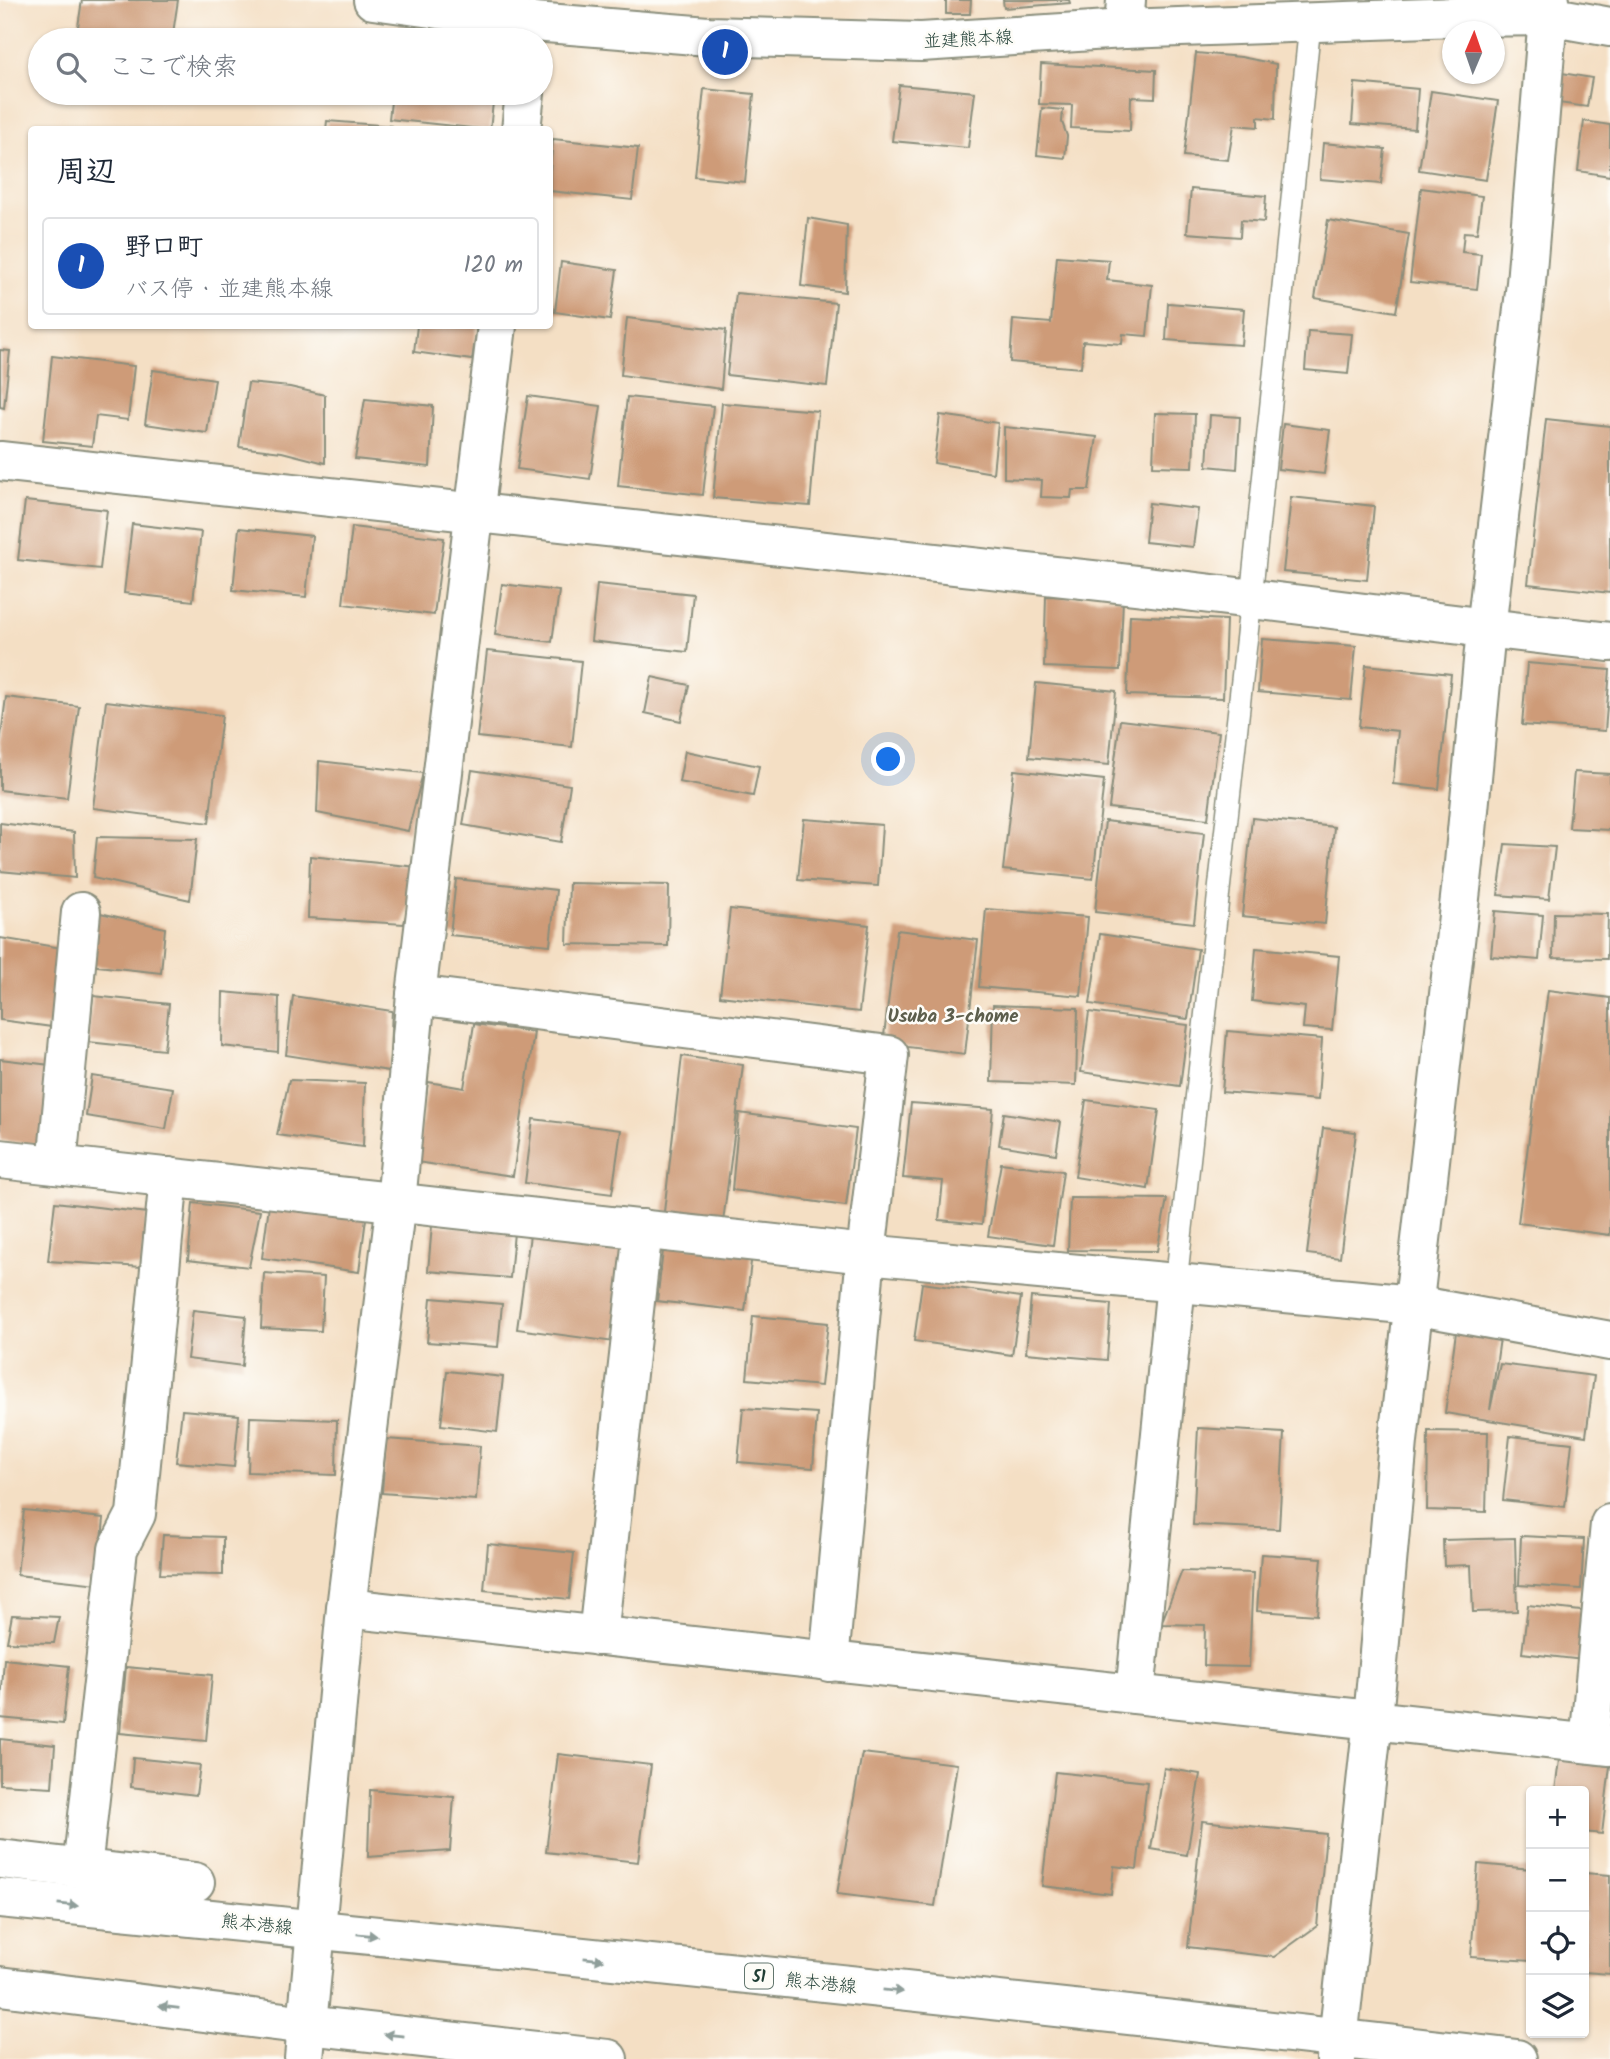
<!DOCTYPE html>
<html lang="ja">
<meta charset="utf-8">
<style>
:root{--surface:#fff;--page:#f6f6f7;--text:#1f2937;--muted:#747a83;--line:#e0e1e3;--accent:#111827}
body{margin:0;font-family:Kalam,"Klee One",sans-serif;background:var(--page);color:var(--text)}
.controls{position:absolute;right:21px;bottom:21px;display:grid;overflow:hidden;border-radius:7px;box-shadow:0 2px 5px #0004}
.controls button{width:63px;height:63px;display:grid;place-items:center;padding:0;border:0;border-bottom:2px solid var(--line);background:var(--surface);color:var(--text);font:35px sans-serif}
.compass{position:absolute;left:1442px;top:21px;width:63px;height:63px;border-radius:50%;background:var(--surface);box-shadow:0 2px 5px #0004;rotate:2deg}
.you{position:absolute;left:889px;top:760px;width:24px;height:24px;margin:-18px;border:5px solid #fff;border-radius:50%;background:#1a73e8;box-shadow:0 0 0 10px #1a73e833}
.badge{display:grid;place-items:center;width:46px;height:46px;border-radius:50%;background:var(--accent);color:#fff;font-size:23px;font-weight:700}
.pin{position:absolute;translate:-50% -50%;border:4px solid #fff;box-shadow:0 2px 7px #0006}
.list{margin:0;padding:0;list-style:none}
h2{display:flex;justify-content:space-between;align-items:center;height:91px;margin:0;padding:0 28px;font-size:30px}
h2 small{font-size:23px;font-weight:400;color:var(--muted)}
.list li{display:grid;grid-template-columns:46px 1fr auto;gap:21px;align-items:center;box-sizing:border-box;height:98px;margin:0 14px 14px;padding:0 14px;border:2px solid var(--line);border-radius:7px}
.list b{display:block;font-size:26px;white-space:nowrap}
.list p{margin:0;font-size:23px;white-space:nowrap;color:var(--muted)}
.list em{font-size:23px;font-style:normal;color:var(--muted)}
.icon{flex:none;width:38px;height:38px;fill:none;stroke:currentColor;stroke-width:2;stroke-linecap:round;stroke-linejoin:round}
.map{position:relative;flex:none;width:1610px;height:2059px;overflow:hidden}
.search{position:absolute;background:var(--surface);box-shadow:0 2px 5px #0004;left:28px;top:28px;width:525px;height:77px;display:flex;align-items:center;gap:18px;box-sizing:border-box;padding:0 24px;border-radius:38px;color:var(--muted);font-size:26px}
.panel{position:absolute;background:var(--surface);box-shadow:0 2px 5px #0004;left:28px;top:126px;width:525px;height:203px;border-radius:7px}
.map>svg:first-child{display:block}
</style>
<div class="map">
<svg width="1610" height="2059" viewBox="0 0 1610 2059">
<rect width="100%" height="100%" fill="#fdfcf7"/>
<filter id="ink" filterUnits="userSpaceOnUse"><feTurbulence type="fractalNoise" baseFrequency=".0143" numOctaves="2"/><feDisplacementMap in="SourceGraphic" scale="14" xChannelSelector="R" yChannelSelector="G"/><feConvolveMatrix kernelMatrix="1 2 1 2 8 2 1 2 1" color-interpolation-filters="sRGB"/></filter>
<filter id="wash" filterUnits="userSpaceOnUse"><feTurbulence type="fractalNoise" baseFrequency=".00686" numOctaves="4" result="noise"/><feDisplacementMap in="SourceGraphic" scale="28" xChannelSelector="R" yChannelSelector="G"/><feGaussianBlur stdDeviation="1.57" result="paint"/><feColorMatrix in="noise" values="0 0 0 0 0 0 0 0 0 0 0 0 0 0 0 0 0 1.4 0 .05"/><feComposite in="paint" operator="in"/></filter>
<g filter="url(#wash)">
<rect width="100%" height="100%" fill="#f4dfc4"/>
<g id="blocks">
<g fill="#ce9b78">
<polygon points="82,0 178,0 172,40 76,40"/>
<polygon points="946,0 971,0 970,14 946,14"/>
<polygon points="1003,0 1069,0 1070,3 1004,8"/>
<polygon points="400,27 498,39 498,40 398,40"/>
<polygon points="1196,53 1241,57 1276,64 1275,119 1258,117 1258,127 1234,125 1228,160 1184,156"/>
<polygon points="1041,64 1156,70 1155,98 1131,97 1130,131 1071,128 1072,105 1039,104"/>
<polygon points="1556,72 1592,78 1587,107 1551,102"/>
<polygon points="1355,83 1418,89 1415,129 1352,124"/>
<polygon points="899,85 975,92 968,148 892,141"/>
<polygon points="704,89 754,94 745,182 695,177"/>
<polygon points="1431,91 1498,101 1486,180 1419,170"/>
<polygon points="392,93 494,93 490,130 389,119"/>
<polygon points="1042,108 1063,110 1062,122 1067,136 1065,158 1037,155"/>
<polygon points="327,121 391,126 391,130 326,130"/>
<polygon points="1584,121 1610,125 1610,176 1578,171"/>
<polygon points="553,139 638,148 632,200 550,191 550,171"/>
<polygon points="1323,143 1385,149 1381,184 1320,179"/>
<polygon points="1421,188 1482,196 1477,233 1464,232 1462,252 1481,254 1477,289 1410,282"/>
<polygon points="1191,189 1266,196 1264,222 1241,220 1240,237 1187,233"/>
<polygon points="808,218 847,225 845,292 801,286"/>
<polygon points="1328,220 1409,234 1396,312 1315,298"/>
<polygon points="1057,256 1109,260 1107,280 1152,285 1147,336 1123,334 1122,344 1083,341 1081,368 1010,362 1013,320 1051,323"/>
<polygon points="561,262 617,270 610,320 555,312"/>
<polygon points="736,293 836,303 827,386 727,375"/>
<polygon points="1168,303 1244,309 1241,345 1166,340"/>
<polygon points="627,318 726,330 721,389 621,375"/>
<polygon points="417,326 477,326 472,360 414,352"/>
<polygon points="1308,331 1352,334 1348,374 1305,370"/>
<polygon points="0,350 10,351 4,408 0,407"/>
<polygon points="52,356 134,366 128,420 96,416 92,446 43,441"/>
<polygon points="153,370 215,379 207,433 145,424"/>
<polygon points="248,383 290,387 325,395 325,463 282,452 239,447"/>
<polygon points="528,396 601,406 590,479 517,469"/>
<polygon points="627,397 713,406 703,495 618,486"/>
<polygon points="365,399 433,406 430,467 355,459"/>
<polygon points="722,403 818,411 810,506 713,498"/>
<polygon points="1155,413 1195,414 1193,467 1153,466"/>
<polygon points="940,415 998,423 993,473 934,463"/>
<polygon points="1210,415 1240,417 1237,469 1207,466"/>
<polygon points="1546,419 1610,426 1610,593 1528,584"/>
<polygon points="1283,424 1330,430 1324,474 1278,469"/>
<polygon points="1004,427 1097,437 1089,490 1072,490 1071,498 1041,497 1042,480 1004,478"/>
<polygon points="1291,497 1374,506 1367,580 1283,572"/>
<polygon points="25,501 107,510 100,569 18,560"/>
<polygon points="1149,503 1198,509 1193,547 1145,542"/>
<polygon points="132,524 201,532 193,601 124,593"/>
<polygon points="352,527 444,538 434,615 343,604"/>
<polygon points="239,528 312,536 306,597 233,590"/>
<polygon points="502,584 559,591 552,642 495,635"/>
<polygon points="597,584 693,594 687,652 591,641"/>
<polygon points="1046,596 1123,599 1120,670 1044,667"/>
<polygon points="1130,615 1226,620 1223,698 1127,695"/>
<polygon points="1262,639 1356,646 1351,700 1258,692"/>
<polygon points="487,651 581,661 572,747 477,737"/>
<polygon points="1527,663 1610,670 1605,731 1522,725"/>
<polygon points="1366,665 1451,674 1439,789 1393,784 1398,731 1359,727"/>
<polygon points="652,677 689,685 681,721 645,713"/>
<polygon points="1036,683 1116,691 1109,765 1029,757"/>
<polygon points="6,697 79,706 67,798 0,790 0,743"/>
<polygon points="106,701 222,715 209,823 93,808"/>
<polygon points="1120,720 1219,732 1208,819 1109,808"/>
<polygon points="685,751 759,766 753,796 679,782"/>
<polygon points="319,761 423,773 408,831 317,813"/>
<polygon points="472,770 570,785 561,842 463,825"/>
<polygon points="1014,770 1104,780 1093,879 1003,870"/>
<polygon points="1574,772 1610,774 1610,830 1569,828"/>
<polygon points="1252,818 1334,827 1325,924 1242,916"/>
<polygon points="804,819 882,825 878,886 798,880"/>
<polygon points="1105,821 1204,833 1194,923 1095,912"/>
<polygon points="0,823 74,832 75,878 0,871"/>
<polygon points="97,837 197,839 190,900 93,878"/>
<polygon points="1505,844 1555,847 1549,899 1498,895"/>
<polygon points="310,856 417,867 404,924 308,918"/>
<polygon points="456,879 556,890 550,945 450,935"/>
<polygon points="569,883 669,885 668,946 567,944"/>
<polygon points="730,909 869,925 859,1012 720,996"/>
<polygon points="986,909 1088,917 1081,996 979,987"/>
<polygon points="1495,911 1543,915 1539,960 1491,956"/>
<polygon points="96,912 165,928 161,973 89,965"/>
<polygon points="1554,913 1608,914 1607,959 1553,958"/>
<polygon points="897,930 978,940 965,1054 883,1044"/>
<polygon points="1100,934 1198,949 1188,1019 1090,1004"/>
<polygon points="0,938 62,948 52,1027 0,1020"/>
<polygon points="1256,948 1339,956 1332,1030 1303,1028 1305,1007 1252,1001"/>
<polygon points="1548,990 1610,998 1610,1235 1518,1223"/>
<polygon points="223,992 279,997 278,1052 222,1046"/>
<polygon points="93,996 169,1004 164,1050 88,1042"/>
<polygon points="293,996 392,1011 389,1071 286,1055"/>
<polygon points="993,1005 1078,1008 1076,1085 991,1082"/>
<polygon points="1089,1012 1188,1025 1180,1086 1081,1072"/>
<polygon points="474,1024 534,1032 513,1176 416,1162 428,1082 464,1088"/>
<polygon points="1227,1031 1322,1039 1318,1100 1222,1092"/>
<polygon points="682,1056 743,1065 723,1222 664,1212"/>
<polygon points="0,1059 50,1065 48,1146 0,1140"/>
<polygon points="92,1076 173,1088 166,1129 86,1116"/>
<polygon points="289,1080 365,1083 363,1147 277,1135"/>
<polygon points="1086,1100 1159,1110 1148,1189 1075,1177"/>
<polygon points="911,1103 993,1109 982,1224 939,1220 943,1181 903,1178"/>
<polygon points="739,1113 856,1129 846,1206 732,1190"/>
<polygon points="1004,1113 1061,1122 1056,1154 999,1145"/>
<polygon points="533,1119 621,1130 612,1194 525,1183"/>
<polygon points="1323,1128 1356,1132 1340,1258 1307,1254"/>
<polygon points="1001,1163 1063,1171 1053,1245 988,1236"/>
<polygon points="270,1198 367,1211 359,1272 262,1258"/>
<polygon points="1070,1198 1167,1199 1157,1251 1068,1250"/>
<polygon points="55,1202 147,1213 142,1267 48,1261"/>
<polygon points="193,1203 260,1211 249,1267 188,1260"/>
<polygon points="432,1225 514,1232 510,1278 428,1271"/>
<polygon points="530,1235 627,1247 614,1342 517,1329"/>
<polygon points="664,1243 752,1254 745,1311 657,1301"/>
<polygon points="264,1273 324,1277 321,1331 261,1328"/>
<polygon points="922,1283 1021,1297 1012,1355 914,1341"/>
<polygon points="1031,1297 1111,1304 1107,1360 1026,1353"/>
<polygon points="431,1298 502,1304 498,1347 427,1342"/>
<polygon points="193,1310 246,1316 242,1366 187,1359"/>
<polygon points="753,1316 828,1323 821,1386 747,1379"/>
<polygon points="1456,1332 1500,1338 1490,1410 1500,1364 1594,1376 1586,1436 1445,1413"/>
<polygon points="447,1371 503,1377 497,1432 441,1425"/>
<polygon points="743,1408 817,1413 813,1468 738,1462"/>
<polygon points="182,1410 239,1415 234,1467 176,1462"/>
<polygon points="250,1417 337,1420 336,1475 248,1472"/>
<polygon points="1198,1428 1284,1433 1279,1529 1193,1525"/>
<polygon points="1428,1431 1488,1432 1486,1512 1427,1510"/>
<polygon points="1510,1436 1572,1443 1565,1507 1503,1500"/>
<polygon points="386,1439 480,1446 476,1500 382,1493"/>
<polygon points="24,1510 104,1518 98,1584 17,1575"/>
<polygon points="163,1535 223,1537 223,1575 160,1574"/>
<polygon points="1521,1536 1584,1539 1581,1589 1519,1585"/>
<polygon points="1515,1538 1517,1611 1473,1612 1471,1565 1444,1566 1443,1540"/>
<polygon points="488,1544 574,1553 569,1599 484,1590"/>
<polygon points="1261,1554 1322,1558 1317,1615 1257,1611"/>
<polygon points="1182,1571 1253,1573 1249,1667 1204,1666 1205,1625 1161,1624"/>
<polygon points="1528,1605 1589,1612 1583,1660 1522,1653"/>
<polygon points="12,1615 59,1617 54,1643 7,1642"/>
<polygon points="4,1659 69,1666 63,1724 0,1718"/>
<polygon points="126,1667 212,1675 206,1741 120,1733"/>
<polygon points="0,1739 55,1745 52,1787 0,1784"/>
<polygon points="862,1753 957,1764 935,1906 837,1894"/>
<polygon points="558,1754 651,1765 638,1862 546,1852"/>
<polygon points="133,1758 200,1765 196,1795 131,1787"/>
<polygon points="1559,1760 1610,1766 1602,1834 1584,1832 1584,1791 1555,1791"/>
<polygon points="1164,1768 1200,1774 1187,1855 1151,1849"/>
<polygon points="1055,1772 1147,1782 1137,1869 1114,1866 1111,1894 1042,1886"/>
<polygon points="370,1790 454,1797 450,1851 368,1857"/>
<polygon points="1202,1821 1326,1834 1317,1926 1274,1957 1188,1947"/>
<polygon points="1478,1864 1531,1869 1531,1961 1471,1957"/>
<polygon points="1584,1873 1610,1875 1610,1974 1584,1972"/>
</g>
</g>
</g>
<g filter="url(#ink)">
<use href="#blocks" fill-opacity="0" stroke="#8a8e7c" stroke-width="2"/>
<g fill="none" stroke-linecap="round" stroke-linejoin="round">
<g stroke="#8a8e7c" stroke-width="24">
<polyline id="service" points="1176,1283 1251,598 1310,24"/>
</g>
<g stroke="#8a8e7c" stroke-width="42">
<g id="minor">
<polyline points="1548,16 1610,27"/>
<polyline points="1124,29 1126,0"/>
<polyline points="521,130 525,93"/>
<path d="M0,461C367,499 734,539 1101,581C1271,600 1440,624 1610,642"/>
<polyline points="416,995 889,1055 866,1254 829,1662"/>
<polyline points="0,1159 866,1254 1414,1305 1610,1341"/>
<polyline points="57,1165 81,912"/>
<polyline points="346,1608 1610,1746"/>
<polyline points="598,1636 643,1229"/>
<polyline points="1135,1694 1176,1283"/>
<polyline points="1589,1743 1610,1524"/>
<polyline points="0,1859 195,1882"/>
<polyline points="82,1869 118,1549 136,1514 169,1177"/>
<polyline points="316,1929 346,1608 396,1202 416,995 497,326"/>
<polyline points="304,2059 307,2025"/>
</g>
</g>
<g stroke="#8a8e7c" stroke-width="42">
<g id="tertiary">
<polyline points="307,2025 316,1929"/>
<polyline points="1336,2059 1373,1719 1398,1441 1464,863 1486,629 1526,283 1548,16"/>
</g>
</g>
<g stroke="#8a8e7c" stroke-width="42">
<polyline id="secondary" points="373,0 534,22 708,36 921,42 1124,29 1457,17 1548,16 1550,0"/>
</g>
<g stroke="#8a8e7c" stroke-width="42">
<g id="primary">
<path d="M0,1898C506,1948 1012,2000 1517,2059"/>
<polyline points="0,1986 307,2025 608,2059"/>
</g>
</g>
<use href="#service" stroke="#fff" stroke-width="21"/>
<use href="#minor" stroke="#fff" stroke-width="38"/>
<use href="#tertiary" stroke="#fff" stroke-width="38"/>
<use href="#secondary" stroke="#fff" stroke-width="38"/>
<use href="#primary" stroke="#fff" stroke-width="38"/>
</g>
<defs><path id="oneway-solid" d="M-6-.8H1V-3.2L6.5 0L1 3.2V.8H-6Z" transform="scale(1.75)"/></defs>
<g fill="#8f9e9a">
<use href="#oneway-solid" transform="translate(68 1905) rotate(6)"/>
<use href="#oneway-solid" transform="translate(367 1935) rotate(6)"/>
<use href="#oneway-solid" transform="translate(594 1959) rotate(6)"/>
<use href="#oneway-solid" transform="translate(893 1991) rotate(6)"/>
<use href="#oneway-solid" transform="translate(169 2007) rotate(-173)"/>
<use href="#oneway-solid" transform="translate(394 2035) rotate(-174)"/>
</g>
</g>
<g text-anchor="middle" stroke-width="5" stroke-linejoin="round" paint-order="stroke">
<rect fill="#fdfcf7" stroke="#62766e" stroke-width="2" x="745" y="1963.5" width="28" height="25" rx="5"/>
<g font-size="16" font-weight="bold" fill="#1f3d34">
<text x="759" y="1982">51</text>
</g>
<g font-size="18" fill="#1f3d34" stroke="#fdfcf7">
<text transform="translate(968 39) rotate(-3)" y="6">並建熊本線</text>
<text transform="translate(257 1924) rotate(6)" y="6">熊本港線</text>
<text transform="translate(821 1983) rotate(6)" y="6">熊本港線</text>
</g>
<g font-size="19" font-weight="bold" fill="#5c5e4c" stroke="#fdfcf7">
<text x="953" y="1022">Usuba 3-chome</text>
</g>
</g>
</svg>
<div class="controls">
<button>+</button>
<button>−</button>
<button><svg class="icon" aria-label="locate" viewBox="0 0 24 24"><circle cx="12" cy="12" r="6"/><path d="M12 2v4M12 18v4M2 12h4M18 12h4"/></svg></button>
<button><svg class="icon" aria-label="layers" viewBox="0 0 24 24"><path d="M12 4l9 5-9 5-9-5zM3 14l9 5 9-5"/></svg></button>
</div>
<svg class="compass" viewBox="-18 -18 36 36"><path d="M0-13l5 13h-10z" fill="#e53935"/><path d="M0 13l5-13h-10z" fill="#747a83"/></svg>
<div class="you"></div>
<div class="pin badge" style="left:725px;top:52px;background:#1a4fb4">1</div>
<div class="search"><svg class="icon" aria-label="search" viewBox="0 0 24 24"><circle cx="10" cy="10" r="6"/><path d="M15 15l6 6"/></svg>ここで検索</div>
<section class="panel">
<h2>周辺<small></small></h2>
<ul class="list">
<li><span class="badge" style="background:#1a4fb4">1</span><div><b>野口町</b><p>バス停 · 並建熊本線</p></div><em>120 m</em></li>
</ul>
</section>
</div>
